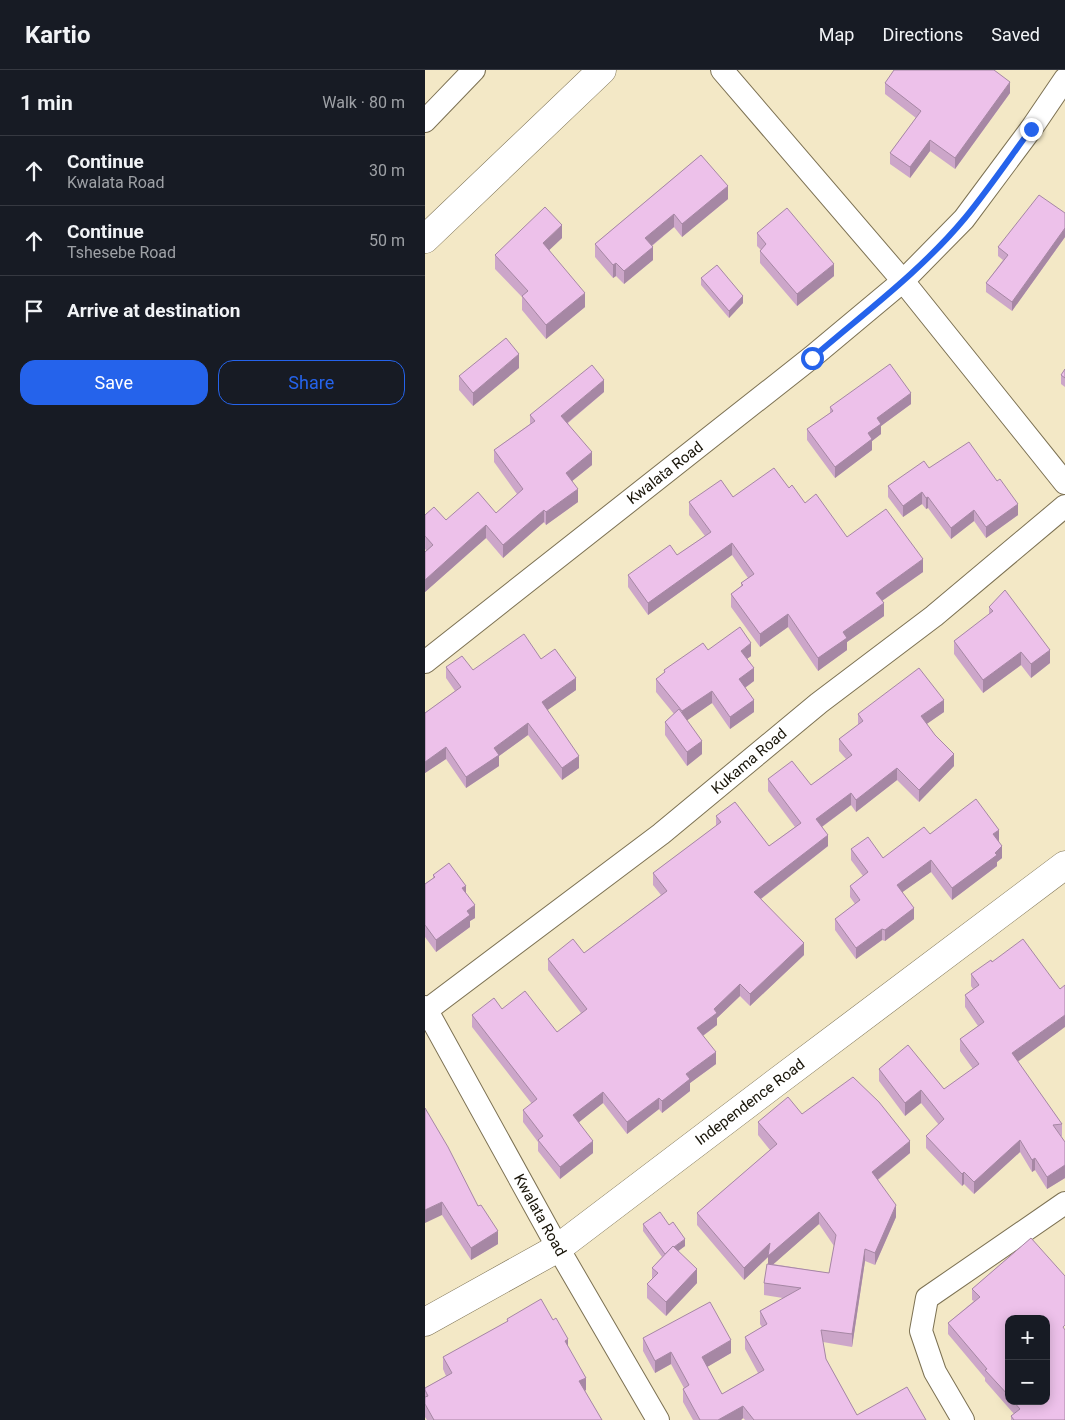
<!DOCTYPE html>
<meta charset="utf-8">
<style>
:root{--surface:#171b24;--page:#242831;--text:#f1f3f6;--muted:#9ea1a6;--line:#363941;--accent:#2563eb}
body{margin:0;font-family:Roboto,sans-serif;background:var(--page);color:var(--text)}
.controls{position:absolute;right:15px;bottom:15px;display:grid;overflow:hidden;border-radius:10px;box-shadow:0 2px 12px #0003}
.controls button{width:45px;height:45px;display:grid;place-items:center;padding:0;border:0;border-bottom:1px solid var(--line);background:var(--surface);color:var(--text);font:25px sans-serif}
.stop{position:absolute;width:15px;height:15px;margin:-11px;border:4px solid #2563eb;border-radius:50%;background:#fff}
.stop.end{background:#2563eb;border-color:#fff;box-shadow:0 1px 5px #0008}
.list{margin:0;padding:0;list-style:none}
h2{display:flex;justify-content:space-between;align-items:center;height:65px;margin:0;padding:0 20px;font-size:21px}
h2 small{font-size:16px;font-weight:400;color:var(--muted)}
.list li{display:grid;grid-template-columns:32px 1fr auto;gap:15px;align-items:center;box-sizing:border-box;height:70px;padding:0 20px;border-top:1px solid var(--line)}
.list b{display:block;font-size:19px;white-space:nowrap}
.list p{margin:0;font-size:16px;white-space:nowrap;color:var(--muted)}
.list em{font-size:16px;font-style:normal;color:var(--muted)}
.actions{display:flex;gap:10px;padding:15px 20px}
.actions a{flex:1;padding:11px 0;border:1px solid var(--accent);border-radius:15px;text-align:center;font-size:18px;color:var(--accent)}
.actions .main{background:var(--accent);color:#fff}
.icon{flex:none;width:28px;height:28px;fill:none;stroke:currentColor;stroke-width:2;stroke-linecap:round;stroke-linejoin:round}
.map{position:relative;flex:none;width:640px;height:1350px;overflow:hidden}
header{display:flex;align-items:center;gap:30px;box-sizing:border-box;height:70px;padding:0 25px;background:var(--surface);border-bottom:1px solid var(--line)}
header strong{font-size:24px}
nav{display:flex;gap:28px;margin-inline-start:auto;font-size:18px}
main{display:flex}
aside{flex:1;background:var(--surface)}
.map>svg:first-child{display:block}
</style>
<header>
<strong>Kartio</strong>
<nav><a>Map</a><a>Directions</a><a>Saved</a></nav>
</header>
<main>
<aside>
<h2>1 min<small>Walk · 80 m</small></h2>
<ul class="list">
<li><svg class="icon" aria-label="ahead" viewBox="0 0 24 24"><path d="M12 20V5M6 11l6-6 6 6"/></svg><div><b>Continue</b><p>Kwalata Road</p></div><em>30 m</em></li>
<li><svg class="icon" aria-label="ahead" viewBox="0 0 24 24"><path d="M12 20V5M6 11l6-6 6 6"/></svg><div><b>Continue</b><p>Tshesebe Road</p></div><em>50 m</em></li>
<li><svg class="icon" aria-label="arrive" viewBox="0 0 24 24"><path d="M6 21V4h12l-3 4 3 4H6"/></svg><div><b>Arrive at destination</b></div></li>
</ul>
<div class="actions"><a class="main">Save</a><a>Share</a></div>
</aside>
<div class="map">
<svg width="640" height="1350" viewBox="0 0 640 1350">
<rect width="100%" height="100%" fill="#f3e8c6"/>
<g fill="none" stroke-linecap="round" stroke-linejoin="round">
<g stroke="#7c7153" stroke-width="24">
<g id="minor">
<polyline points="297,0 478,211 640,413"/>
<polyline points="0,51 49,0"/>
<polyline points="0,592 387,287 478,211 539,149 606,59 640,9"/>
<polyline points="0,937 133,1178 233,1350"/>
<polyline points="2,940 236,764 394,633 509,546 640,436"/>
<polyline points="538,1350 510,1302 496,1261 502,1228 640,1133"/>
</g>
</g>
<g stroke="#7c7153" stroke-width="29">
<g id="tertiary">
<polyline points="0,169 177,0"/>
<polyline points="0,1252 133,1178 349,1014 640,795"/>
</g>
</g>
<use href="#minor" stroke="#fff" stroke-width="22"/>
<use href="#tertiary" stroke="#fff" stroke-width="28"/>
</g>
<g fill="#cca6c9" fill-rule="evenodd">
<polygon points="460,13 585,23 530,99 505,81 485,108 465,94 465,83 491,48 460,24"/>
<polygon points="276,85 303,129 257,167 249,157 227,176 228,190 199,214 191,206 188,208 170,187 170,174"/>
<polygon points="640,143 640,167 587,241 561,222 561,213 578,190 573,186 573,177"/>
<polygon points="332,163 409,206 372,236 335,193 335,181 336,180 332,176"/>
<polygon points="137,168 124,180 160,237 121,269 97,240 97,227 70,199 70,185"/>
<polygon points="276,208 318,233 304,248 276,215"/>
<polygon points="94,298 48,336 34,320 34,306"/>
<polygon points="640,299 640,317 636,314 636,305"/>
<polygon points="179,322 143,353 167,395 147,411 153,432 121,455 119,452 78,488 61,468 0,522 0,482 1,480 0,479 0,445 21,450 71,443 92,424 69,392 69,380 105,354 105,345"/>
<polygon points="486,334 456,356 456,364 447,371 447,380 410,408 382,370 382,359 405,343 405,337"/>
<polygon points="504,398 593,445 561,468 549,451 526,469 503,438 501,439 497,434 478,447 463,427 463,416"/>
<polygon points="364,418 380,433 422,467 498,502 457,531 459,546 422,572 422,580 393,601 363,557 335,577 306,537 306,524 316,516 316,513 323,508 307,485 223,545 203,517 203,505 252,485 280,466 264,445 264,432 308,427"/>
<polygon points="564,537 625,593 606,608 596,595 558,623 529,584 529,571 564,545"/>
<polygon points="283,580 326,586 322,589 329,611 320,618 329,642 305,659 287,633 262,650 277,684 262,696 240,665 240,652 249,644 231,622 231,609 239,604 239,600"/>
<polygon points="116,589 151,620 122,640 154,698 137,710 103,665 74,686 74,696 41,718 21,689 0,703 0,643 30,621 21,608 21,597 48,600"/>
<polygon points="519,642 501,654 529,696 494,732 472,710 431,742 426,735 397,757 403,776 336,829 379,885 325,936 315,926 292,948 292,955 278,966 291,994 265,1013 265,1021 237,1043 234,1039 202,1064 178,1033 154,1052 168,1083 135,1109 113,1081 113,1072 98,1052 98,1040 107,1034 47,957 47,945 77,939 132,962 156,943 123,900 123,889 159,883 236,825 228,815 228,803 291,756 291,746 344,776 370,757 343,721 343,709 386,715 421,689 414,681 414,669 433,655 433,644"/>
<polygon points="505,764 574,771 577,788 572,792 572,796 527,830 506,802 477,822 489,849 460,871 457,870 431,889 410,860 410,849 430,834 425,827 425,816 438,806 426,790 426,779 458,788"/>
<polygon points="8,805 41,823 50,848 45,851 45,857 11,882 0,867 0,814 8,808"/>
<polygon points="546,904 633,962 592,991 637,1054 637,1066 636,1066 640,1072 640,1108 622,1119 610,1100 607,1102 595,1082 549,1124 539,1114 537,1116 501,1078 501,1066 514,1055 496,1033 480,1046 454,1011 454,999 519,1019 548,999 535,981 535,969 553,956 540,937 540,925 548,919 546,916"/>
<polygon points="0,1038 73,1174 46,1190 17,1145"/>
<path d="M377,1044L485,1083L453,1110L471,1147L450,1195L440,1191L427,1277L398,1272L401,1289L432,1345L501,1350H320L318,1348L316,1350H268L258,1332V1319L259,1318L246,1294L230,1303L218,1281V1268L306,1283L282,1297L297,1324L333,1303L320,1279V1267L337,1257L335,1254V1241L358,1228L339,1225V1213L343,1194V1187L319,1210L272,1155V1143L345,1080L333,1065V1052ZM394,1154L409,1176L404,1203L348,1194Z"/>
<polygon points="218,1154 260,1176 253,1181 272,1213 241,1246 222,1228 222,1214 227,1209 227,1198 237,1187 218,1161"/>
<path d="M606,1168L640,1350H586V1346L589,1344L560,1311V1308L523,1264V1253L549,1231L547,1230V1219ZM584,1249L621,1331H584Z"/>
<polygon points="82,1249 143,1277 161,1320 160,1321 177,1350 2,1350 0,1347 0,1318 21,1306 18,1299 18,1287 82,1252"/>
</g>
<g fill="#a687a4">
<polygon points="585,12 585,23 530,99 530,88"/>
<polygon points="505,70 505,81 485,108 485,97"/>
<polygon points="303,116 303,129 257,167 257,154"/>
<polygon points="249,144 249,157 220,181 220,168"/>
<polygon points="137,155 137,168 118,186 118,173"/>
<polygon points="640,158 640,167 587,241 587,232"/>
<polygon points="228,177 228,190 199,214 199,201"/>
<polygon points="191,193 191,206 188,208 188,195"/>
<polygon points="409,194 409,206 372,236 372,224"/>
<polygon points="160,223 160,237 121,269 121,255"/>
<polygon points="318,226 318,233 304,248 304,241"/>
<polygon points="94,284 94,298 48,336 48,323"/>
<polygon points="179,310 179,322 136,358 136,346"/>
<polygon points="486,323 486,334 456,356 456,364 447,371 447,380 410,408 410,397 443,363 452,348"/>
<polygon points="167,382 167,395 141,416 141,403"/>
<polygon points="153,419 153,432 121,455 121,442"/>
<polygon points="497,422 497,434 478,447 478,436"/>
<polygon points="503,427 503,438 501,439 501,428"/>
<polygon points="593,434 593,445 561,468 561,457"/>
<polygon points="119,440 119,452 78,488 78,475"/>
<polygon points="549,440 549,451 526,469 526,458"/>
<polygon points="61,455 61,468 0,522 0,510"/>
<polygon points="307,473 307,485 223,545 223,533"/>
<polygon points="498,489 498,502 451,535 451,523"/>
<polygon points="459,533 459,546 422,572 422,580 393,601 393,588 418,562"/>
<polygon points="363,544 363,557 335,577 335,564"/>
<polygon points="326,573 326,586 316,593 316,581"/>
<polygon points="625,580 625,593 606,608 606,594"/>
<polygon points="596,582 596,595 558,623 558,610"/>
<polygon points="329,598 329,611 314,622 314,609"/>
<polygon points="151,608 151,620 117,644 117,632"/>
<polygon points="287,621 287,633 257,654 257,641"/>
<polygon points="329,630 329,642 305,659 305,647"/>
<polygon points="519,630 519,642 496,658 496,646"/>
<polygon points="103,653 103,665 74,686 74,696 41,718 41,707 69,678"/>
<polygon points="277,671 277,684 262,696 262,682"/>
<polygon points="21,677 21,689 0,703 0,692"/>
<polygon points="529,684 529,696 494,732 494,720"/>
<polygon points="154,686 154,698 137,710 137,698"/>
<polygon points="472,698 472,710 431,742 431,730"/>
<polygon points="426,723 426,735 391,761 391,749"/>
<polygon points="574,760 574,771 568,775 568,764"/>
<polygon points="403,765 403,776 329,834 329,822"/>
<polygon points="577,776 577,788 572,792 572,796 527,830 527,818"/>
<polygon points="506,790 506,802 472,826 472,815"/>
<polygon points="41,816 41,828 37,818"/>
<polygon points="50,835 50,848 45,851 45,857 11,882 11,870 42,841"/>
<polygon points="489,838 489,849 460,871 460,860"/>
<polygon points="457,859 457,870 431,889 431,878"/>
<polygon points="379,873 379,885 325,936 325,924"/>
<polygon points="315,914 315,926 292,948 292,955 272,970 272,958 289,939"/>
<polygon points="640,945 640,957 587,996 587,983"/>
<polygon points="291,982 291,994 265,1013 265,1021 237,1043 237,1031 261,1004"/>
<polygon points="496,1020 496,1033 480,1046 480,1033"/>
<polygon points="178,1022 178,1033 148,1057 148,1045"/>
<polygon points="234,1028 234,1039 202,1064 202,1052"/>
<polygon points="595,1070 595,1082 549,1124 549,1112"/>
<polygon points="168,1071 168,1083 135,1109 135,1097"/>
<polygon points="485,1071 485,1083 447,1114 447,1102"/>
<polygon points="610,1088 610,1100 607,1102 607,1090"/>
<polygon points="640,1095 640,1108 622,1119 622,1107"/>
<polygon points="539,1102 539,1114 537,1116 537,1104"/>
<polygon points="17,1132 17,1145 0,1153 0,1140"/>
<polygon points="471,1135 471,1147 450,1195 450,1183"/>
<polygon points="394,1142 394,1154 343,1199 343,1187 319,1210 319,1198 345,1173"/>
<polygon points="73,1161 73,1174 46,1190 46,1178"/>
<polygon points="260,1169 260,1176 240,1191 240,1184"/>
<polygon points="440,1179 440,1191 427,1277 427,1264"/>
<polygon points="272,1199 272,1213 241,1246 241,1232"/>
<polygon points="143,1269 143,1282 140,1271"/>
<polygon points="306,1270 306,1283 277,1300 277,1287"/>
<polygon points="246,1282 246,1294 230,1303 230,1291"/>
<polygon points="161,1308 161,1320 154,1324 154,1311"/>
<polygon points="318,1336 318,1348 316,1350 293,1350"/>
</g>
<g fill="#edc1ea" stroke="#a687a4">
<polygon points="469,0 569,0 585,12 530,88 505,70 485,97 465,83 496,41 460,13"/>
<polygon points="276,85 303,116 257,154 249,144 220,168 228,177 199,201 191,193 188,195 170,174"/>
<polygon points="614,125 640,143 640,158 587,232 561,213 583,185 573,177"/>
<polygon points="120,137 137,155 118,173 160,223 121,255 97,226 103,221 70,185"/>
<polygon points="362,138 409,194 372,224 335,181 341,174 332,163"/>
<polygon points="292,195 318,226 304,241 276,208"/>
<polygon points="81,268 94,284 48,323 34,306"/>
<polygon points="465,294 486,323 452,348 456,354 443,363 447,369 410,397 382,359 408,341 405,337"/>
<polygon points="167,295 179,310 136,346 167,382 141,403 153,419 121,442 119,440 78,475 61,455 0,510 0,482 8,475 0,466 0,445 9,437 21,450 53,422 71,443 98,419 69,380 110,351 105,345"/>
<polygon points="640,299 640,308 636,305"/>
<polygon points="544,372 572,411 575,409 593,434 561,457 549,440 526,458 503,427 501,428 497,422 478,436 463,416 499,391 504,398"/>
<polygon points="349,398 364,418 367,415 380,433 391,424 422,467 461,439 498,489 451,523 459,533 418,562 422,568 393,588 363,544 335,564 306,524 318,515 316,513 329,504 307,473 223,533 203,505 245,475 252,485 286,462 264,432 296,410 308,427"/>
<polygon points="580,520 625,580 606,594 596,582 558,610 529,571 568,541 564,537"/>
<polygon points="315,557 326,573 316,581 329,598 314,609 329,630 305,647 287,621 257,641 231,609 240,602 239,600 278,573 283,580"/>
<polygon points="99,564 116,589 130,579 151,608 117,632 154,686 137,698 103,653 69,678 74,685 41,707 21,677 0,692 0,643 36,617 21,597 37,586 48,600"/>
<polygon points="494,598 519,630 496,646 510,665 529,684 494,720 472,698 431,730 426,723 391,749 403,765 329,822 379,873 325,924 315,914 289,939 292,943 272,958 291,982 261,1004 265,1009 237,1031 234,1028 202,1052 178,1022 148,1045 168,1071 135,1097 113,1070 118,1066 98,1040 112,1029 47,945 69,928 77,939 100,921 132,962 162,939 123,889 148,869 159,883 242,821 228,803 296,752 291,746 310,732 344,776 376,753 343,709 367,691 386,715 427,685 414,669 438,651 433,644"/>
<polygon points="254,639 277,671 262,682 240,652"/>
<polygon points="551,729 574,760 568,764 577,776 570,783 572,785 527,818 506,790 472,815 489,838 460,860 457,859 431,878 410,849 435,830 425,816 443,802 426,779 443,767 458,788 499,757 505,764"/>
<polygon points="24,793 41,816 37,818 50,835 42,841 45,845 11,870 0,855 0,814 10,807 8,805"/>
<polygon points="598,869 635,919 640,915 640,945 587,983 637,1054 628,1055 640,1072 640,1095 622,1107 610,1088 607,1090 595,1070 549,1112 539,1102 537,1104 501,1066 519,1049 496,1020 480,1033 454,999 483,975 519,1019 554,994 535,969 559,952 540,925 554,915 546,904 566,890 567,892"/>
<polygon points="428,1007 454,1032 485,1071 447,1102 471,1135 450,1183 440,1179 427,1264 396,1260 401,1289 432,1345 482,1317 501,1350 329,1350 318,1336 293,1350 275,1350 258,1319 264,1315 246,1282 230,1291 218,1268 285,1232 306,1270 277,1287 297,1324 339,1300 320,1267 342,1254 335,1241 376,1218 339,1213 342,1194 404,1203 411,1165 394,1142 343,1186 345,1173 319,1198 272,1143 352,1074 333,1052 363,1027 377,1044"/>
<polygon points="0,1038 23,1077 53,1136 56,1135 73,1161 46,1178 17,1132 0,1140"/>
<polygon points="235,1142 244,1155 248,1152 260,1169 249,1177 248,1176 240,1184 218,1154"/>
<polygon points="606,1168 640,1206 640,1255 638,1257 640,1260 640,1350 589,1350 586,1346 595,1339 588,1331 621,1331 621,1249 584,1249 584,1326 560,1300 562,1299 523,1253 555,1227 547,1219"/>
<polygon points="248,1176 272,1199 241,1232 222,1214 233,1203 227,1198"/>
<polygon points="116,1229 128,1250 131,1248 143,1269 140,1271 161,1308 154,1311 177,1350 8,1350 9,1350 0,1334 0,1327 3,1326 0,1320 0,1318 27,1303 18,1287 83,1251 82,1249"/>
</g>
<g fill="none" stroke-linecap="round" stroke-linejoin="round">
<path stroke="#2563eb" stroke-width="6" d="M387,288C439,243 496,201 540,148C563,120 584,89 606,59"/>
</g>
<g text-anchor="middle" stroke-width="5" stroke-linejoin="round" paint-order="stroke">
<g font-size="15" fill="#181408" stroke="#fff">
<text transform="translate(240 403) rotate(-38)" y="5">Kwalata Road</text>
<text transform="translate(324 691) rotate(-40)" y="5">Kukama Road</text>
<text transform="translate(325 1032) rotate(-37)" y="5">Independence Road</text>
<text transform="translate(115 1145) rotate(61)" y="5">Kwalata Road</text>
</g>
</g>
</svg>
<div class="controls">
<button>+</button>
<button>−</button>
</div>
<div class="stop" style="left:387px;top:288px"></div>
<div class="stop end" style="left:606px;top:59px"></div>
</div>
</main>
